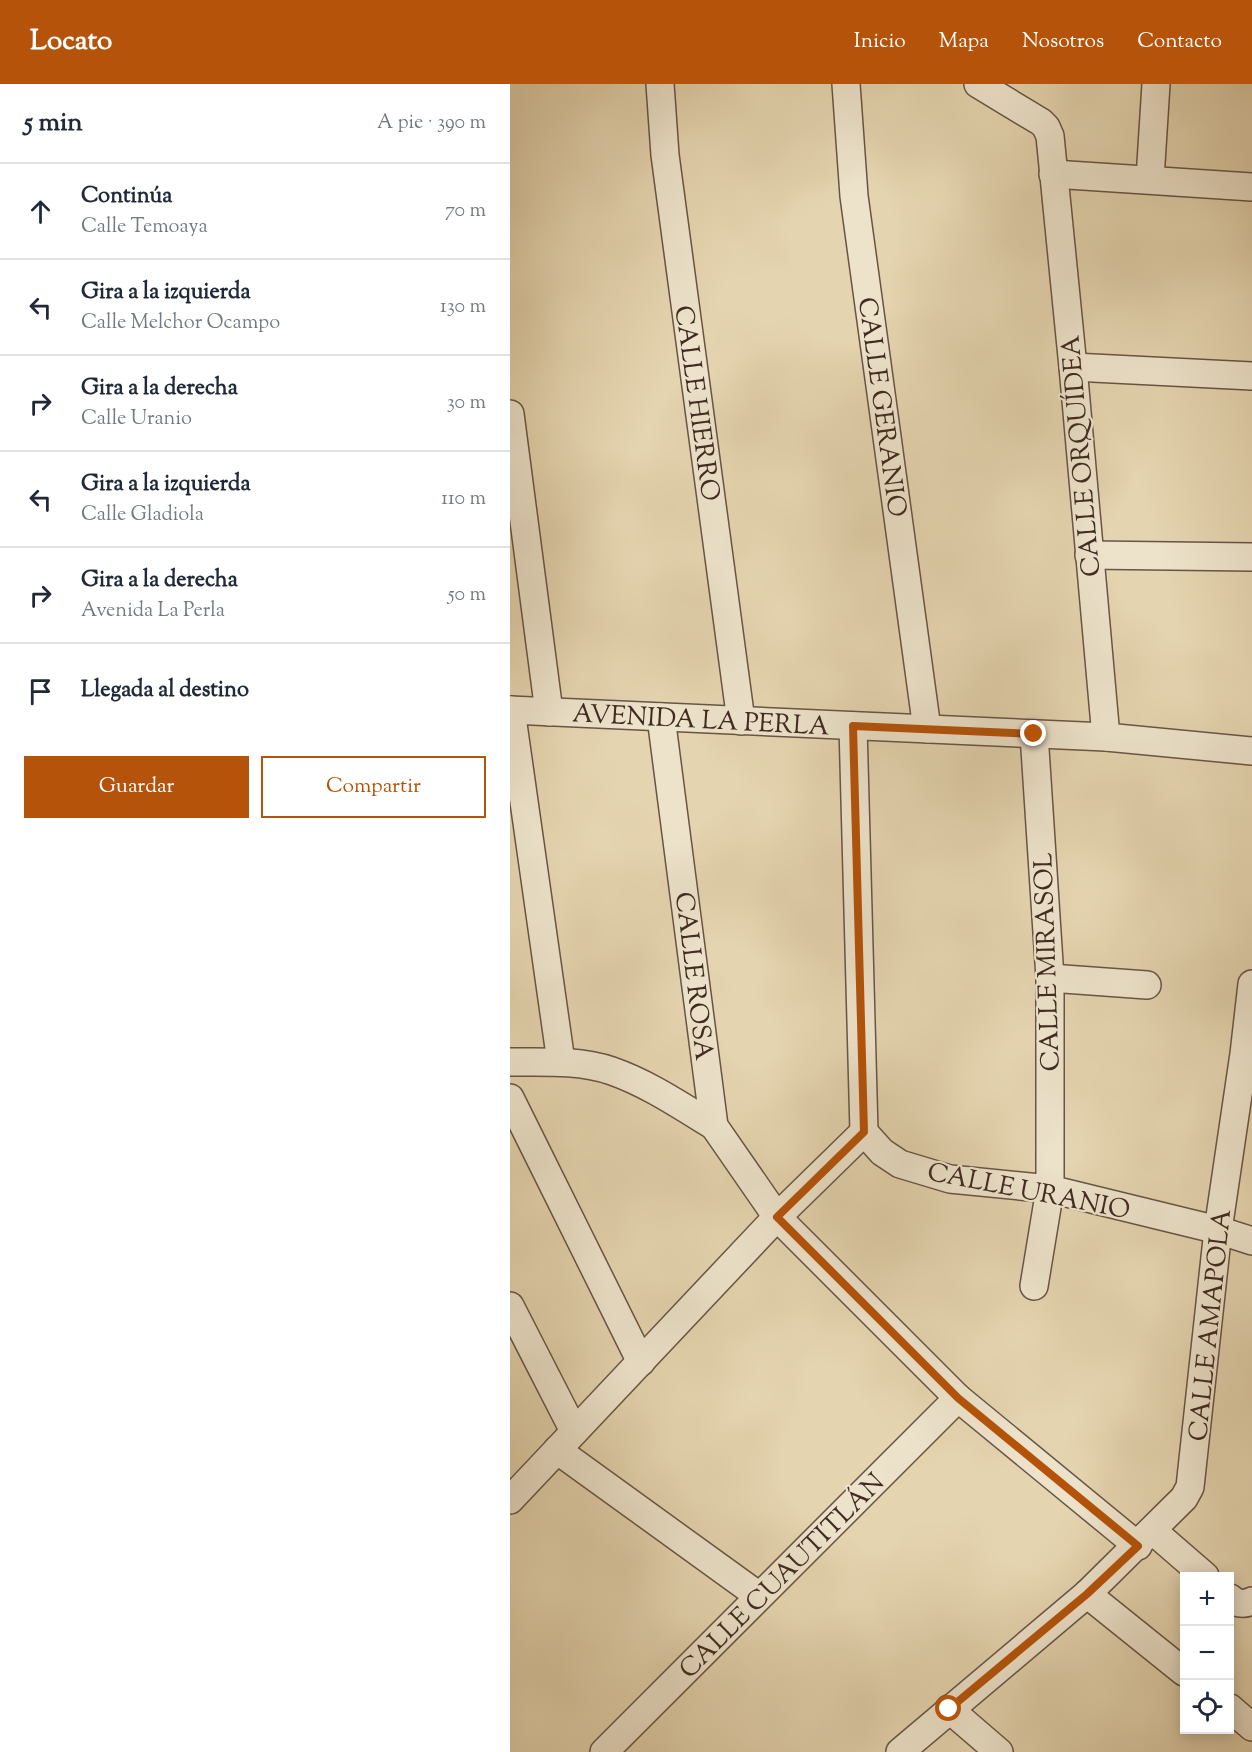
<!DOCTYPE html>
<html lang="es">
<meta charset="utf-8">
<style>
:root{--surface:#fff;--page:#f2f2f3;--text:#1f2937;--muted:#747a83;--line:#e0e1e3;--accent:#b45309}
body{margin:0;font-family:"Sorts Mill Goudy",serif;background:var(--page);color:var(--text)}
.controls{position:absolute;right:18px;bottom:18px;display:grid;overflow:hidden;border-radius:0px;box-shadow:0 3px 15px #0003}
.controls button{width:54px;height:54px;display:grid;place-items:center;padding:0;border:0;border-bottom:2px solid var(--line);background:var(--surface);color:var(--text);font:30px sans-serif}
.stop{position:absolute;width:18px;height:18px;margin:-14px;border:4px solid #b45309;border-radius:50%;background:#fff}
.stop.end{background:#b45309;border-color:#fff;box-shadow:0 2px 6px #0008}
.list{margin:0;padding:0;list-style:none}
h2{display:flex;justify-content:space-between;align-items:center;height:78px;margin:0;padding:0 24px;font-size:26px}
h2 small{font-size:20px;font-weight:400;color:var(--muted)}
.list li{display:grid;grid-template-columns:39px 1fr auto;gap:18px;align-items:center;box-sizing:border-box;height:96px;padding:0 24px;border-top:2px solid var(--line)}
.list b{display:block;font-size:22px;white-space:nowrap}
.list p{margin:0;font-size:20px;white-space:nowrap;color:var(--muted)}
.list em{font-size:20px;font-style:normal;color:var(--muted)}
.actions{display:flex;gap:12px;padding:18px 24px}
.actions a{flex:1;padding:14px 0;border:2px solid var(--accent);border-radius:0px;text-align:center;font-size:21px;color:var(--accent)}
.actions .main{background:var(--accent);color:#fff}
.icon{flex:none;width:33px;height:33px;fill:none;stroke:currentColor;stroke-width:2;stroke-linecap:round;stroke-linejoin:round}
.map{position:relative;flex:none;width:742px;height:1668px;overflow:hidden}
header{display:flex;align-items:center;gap:36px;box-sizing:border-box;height:84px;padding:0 30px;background:var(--accent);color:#fff}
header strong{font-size:28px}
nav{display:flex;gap:33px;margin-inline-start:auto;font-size:21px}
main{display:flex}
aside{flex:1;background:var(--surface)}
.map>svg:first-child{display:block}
</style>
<header>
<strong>Locato</strong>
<nav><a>Inicio</a><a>Mapa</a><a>Nosotros</a><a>Contacto</a></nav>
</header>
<main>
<aside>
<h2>5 min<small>A pie · 390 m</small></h2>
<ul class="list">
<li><svg class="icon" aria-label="ahead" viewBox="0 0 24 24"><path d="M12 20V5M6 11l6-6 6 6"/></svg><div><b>Continúa</b><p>Calle Temoaya</p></div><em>70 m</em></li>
<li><svg class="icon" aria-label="left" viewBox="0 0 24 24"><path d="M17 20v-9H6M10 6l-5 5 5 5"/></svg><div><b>Gira a la izquierda</b><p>Calle Melchor Ocampo</p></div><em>130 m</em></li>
<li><svg class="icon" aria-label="right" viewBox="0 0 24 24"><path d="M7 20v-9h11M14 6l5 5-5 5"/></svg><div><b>Gira a la derecha</b><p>Calle Uranio</p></div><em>30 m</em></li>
<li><svg class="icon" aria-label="left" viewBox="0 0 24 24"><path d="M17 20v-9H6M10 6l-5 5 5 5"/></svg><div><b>Gira a la izquierda</b><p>Calle Gladiola</p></div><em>110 m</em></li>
<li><svg class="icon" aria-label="right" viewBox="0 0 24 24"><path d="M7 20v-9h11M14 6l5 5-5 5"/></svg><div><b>Gira a la derecha</b><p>Avenida La Perla</p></div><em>50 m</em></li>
<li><svg class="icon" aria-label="arrive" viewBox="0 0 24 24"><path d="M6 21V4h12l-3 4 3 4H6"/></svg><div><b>Llegada al destino</b></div></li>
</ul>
<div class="actions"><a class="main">Guardar</a><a>Compartir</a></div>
</aside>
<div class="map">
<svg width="742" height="1668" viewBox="0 0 742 1668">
<rect width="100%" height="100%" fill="#e4d4af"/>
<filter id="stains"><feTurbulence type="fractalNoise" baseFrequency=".00333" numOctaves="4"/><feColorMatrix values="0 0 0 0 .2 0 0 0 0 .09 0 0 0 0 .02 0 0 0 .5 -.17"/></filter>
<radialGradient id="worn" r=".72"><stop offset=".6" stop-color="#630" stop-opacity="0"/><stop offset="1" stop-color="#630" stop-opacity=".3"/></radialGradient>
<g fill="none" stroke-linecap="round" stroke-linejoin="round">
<g stroke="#695444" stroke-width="30">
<g id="minor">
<polyline points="150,0 155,71 231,637"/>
<polyline points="336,0 344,112 417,645"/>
<polyline points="468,0 531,38 536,43 540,52 563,283 596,653"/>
<polyline points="543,90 742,103"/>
<polyline points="640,95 646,0"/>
<polyline points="563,283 742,292"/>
<polyline points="0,330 39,628"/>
<polyline points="579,471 742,473"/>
<polyline points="0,626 596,653 742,667"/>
<polyline points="1,626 51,978"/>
<polyline points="151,633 204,1042 267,1133 448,1314 628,1462"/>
<polyline points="343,642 354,1048"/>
<polyline points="524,650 540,894 540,1105 524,1202"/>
<polyline points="540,894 637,901"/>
<path d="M0,978C33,978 70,976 102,987C139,1000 171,1022 204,1042"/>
<polyline points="0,1014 131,1278"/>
<polyline points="354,1048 372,1068 390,1080 440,1095 540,1105 708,1146 742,1157"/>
<polyline points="0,1222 64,1347"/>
<polyline points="47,1366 249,1512"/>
<polyline points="0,1416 267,1133 354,1048"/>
<polyline points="643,1447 695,1492"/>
<polyline points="577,1510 674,1588"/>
<path d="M720,1514C727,1520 733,1521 742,1517"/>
<polyline points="720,1624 742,1643"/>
<polyline points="439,1625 489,1668"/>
<polyline points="94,1668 448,1314"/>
<polyline points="390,1668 577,1510 674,1414 680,1403 708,1146 734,970 742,900"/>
</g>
</g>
<use href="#minor" stroke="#ede3cb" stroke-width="27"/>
</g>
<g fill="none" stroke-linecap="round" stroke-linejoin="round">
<polyline stroke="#b45309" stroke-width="8" points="439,1625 577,1510 628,1462 448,1314 267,1133 354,1048 343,642 524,650"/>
</g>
<g text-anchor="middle" stroke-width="4.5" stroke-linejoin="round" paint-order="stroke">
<g font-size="26" fill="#402a21" stroke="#ede3cb">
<text transform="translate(188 319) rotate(82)" y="9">CALLE HIERRO</text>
<text transform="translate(373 323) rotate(82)" y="9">CALLE GERANIO</text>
<text transform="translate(570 372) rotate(-95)" y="9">CALLE ORQUÍDEA</text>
<text transform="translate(191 635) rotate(3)" y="9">AVENIDA LA PERLA</text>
<text transform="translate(536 878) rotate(-92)" y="9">CALLE MIRASOL</text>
<text transform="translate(185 892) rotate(83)" y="9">CALLE ROSA</text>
<text transform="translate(519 1106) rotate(11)" y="9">CALLE URANIO</text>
<text transform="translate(699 1241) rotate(-84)" y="9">CALLE AMAPOLA</text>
<text transform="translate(271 1491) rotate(-45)" y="9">CALLE CUAUTITLÁN</text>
</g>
</g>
<rect width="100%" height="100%" filter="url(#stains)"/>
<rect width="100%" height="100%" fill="url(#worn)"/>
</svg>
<div class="controls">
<button>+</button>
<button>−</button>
<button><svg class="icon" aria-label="locate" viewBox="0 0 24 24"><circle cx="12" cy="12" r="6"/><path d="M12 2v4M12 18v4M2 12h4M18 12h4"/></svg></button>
</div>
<div class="stop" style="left:439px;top:1625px"></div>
<div class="stop end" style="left:524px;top:650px"></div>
</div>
</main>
